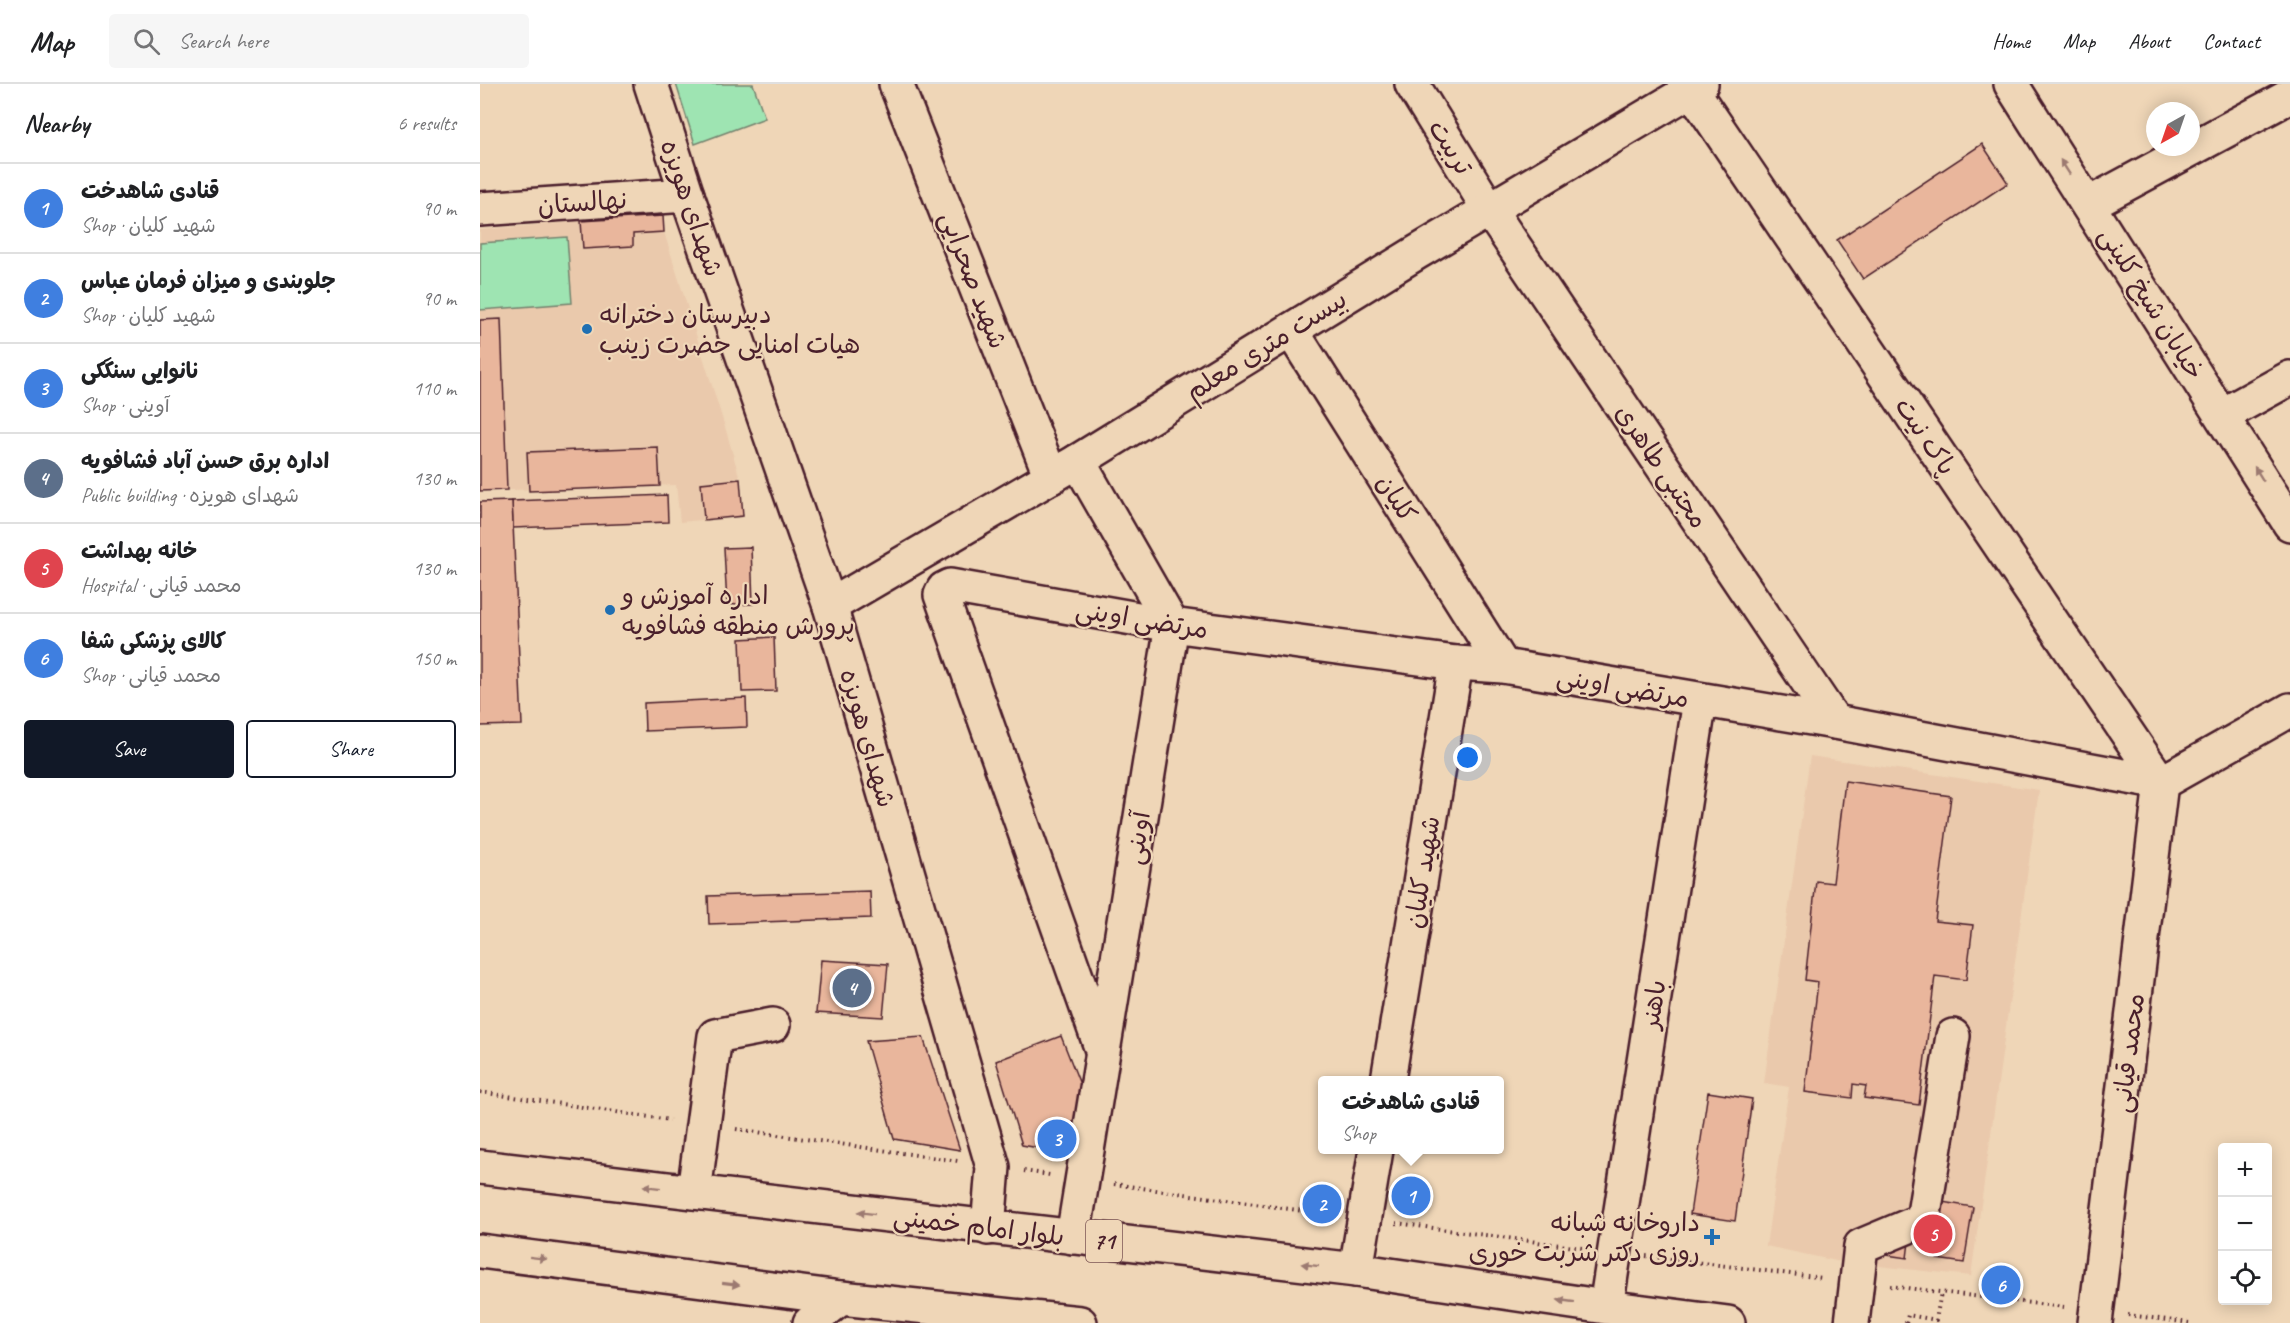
<!DOCTYPE html>
<meta charset="utf-8">
<style>
:root{--surface:#fff;--page:#f6f6f6;--text:#202124;--muted:#757577;--line:#e0e0e0;--accent:#111827}
body{margin:0;font-family:Caveat,"Playpen Sans Arabic",sans-serif;background:var(--page);color:var(--text)}
.controls{position:absolute;right:18px;bottom:18px;display:grid;overflow:hidden;border-radius:6px;box-shadow:0 3px 15px #0003}
.controls button{width:54px;height:54px;display:grid;place-items:center;padding:0;border:0;border-bottom:2px solid var(--line);background:var(--surface);color:var(--text);font:30px sans-serif}
.compass{position:absolute;left:1666px;top:18px;width:54px;height:54px;border-radius:50%;background:var(--surface);box-shadow:0 3px 15px #0003;rotate:220deg}
.you{position:absolute;left:988px;top:674px;width:21px;height:21px;margin:-15px;border:4px solid #fff;border-radius:50%;background:#1a73e8;box-shadow:0 0 0 9px #1a73e833}
.badge{display:grid;place-items:center;width:39px;height:39px;border-radius:50%;background:var(--accent);color:#fff;font-size:20px;font-weight:700}
.pin{position:absolute;translate:-50% -50%;border:3px solid #fff;box-shadow:0 2px 6px #0006}
.popup{position:absolute;left:838px;top:992px;width:186px;height:78px;box-sizing:border-box;display:grid;place-content:center;border-radius:6px;background:var(--surface);filter:drop-shadow(0 2px 4px #0005);font-size:20px;white-space:nowrap;color:var(--muted)}
.popup b{font-size:22px;color:var(--text)}
.popup::after{content:'';position:absolute;left:50%;top:100%;margin-left:-12px;border:12px solid transparent;border-top-color:var(--surface)}
.list{margin:0;padding:0;list-style:none}
h2{display:flex;justify-content:space-between;align-items:center;height:78px;margin:0;padding:0 24px;font-size:26px}
h2 small{font-size:20px;font-weight:400;color:var(--muted)}
.list li{display:grid;grid-template-columns:39px 1fr auto;gap:18px;align-items:center;box-sizing:border-box;height:90px;padding:0 24px;border-top:2px solid var(--line)}
.list b{display:block;font-size:22px;white-space:nowrap}
.list p{margin:0;font-size:20px;white-space:nowrap;color:var(--muted)}
.list em{font-size:20px;font-style:normal;color:var(--muted)}
.actions{display:flex;gap:12px;padding:18px 24px}
.actions a{flex:1;padding:14px 0;border:2px solid var(--accent);border-radius:6px;text-align:center;font-size:21px;color:var(--accent)}
.actions .main{background:var(--accent);color:#fff}
.icon{flex:none;width:33px;height:33px;fill:none;stroke:currentColor;stroke-width:2;stroke-linecap:round;stroke-linejoin:round}
.map{position:relative;flex:none;width:1810px;height:1239px;overflow:hidden}
header{display:flex;align-items:center;gap:36px;box-sizing:border-box;height:84px;padding:0 30px;background:var(--surface);border-bottom:2px solid var(--line)}
header strong{font-size:28px}
nav{display:flex;gap:33px;margin-inline-start:auto;font-size:21px}
.search{width:420px;height:54px;background:var(--page);display:flex;align-items:center;gap:15px;box-sizing:border-box;padding:0 21px;border-radius:6px;color:var(--muted);font-size:22px}
main{display:flex}
aside{flex:1;background:var(--surface)}
.map>svg:first-child{display:block}
</style>
<header>
<strong>Map</strong>
<div class="search"><svg class="icon" aria-label="search" viewBox="0 0 24 24"><circle cx="10" cy="10" r="6"/><path d="M15 15l6 6"/></svg>Search here</div>
<nav><a>Home</a><a>Map</a><a>About</a><a>Contact</a></nav>
</header>
<main>
<aside>
<h2>Nearby<small>6 results</small></h2>
<ul class="list">
<li><span class="badge" style="background:#3f7fe0">1</span><div><b>قنادی شاهدخت</b><p>Shop · شهید کلیان</p></div><em>90 m</em></li>
<li><span class="badge" style="background:#3f7fe0">2</span><div><b>جلوبندی و میزان فرمان عباس</b><p>Shop · شهید کلیان</p></div><em>90 m</em></li>
<li><span class="badge" style="background:#3f7fe0">3</span><div><b>نانوایی سنگکی</b><p>Shop · آوینی</p></div><em>110 m</em></li>
<li><span class="badge" style="background:#5c6f8a">4</span><div><b>اداره برق حسن آباد فشافویه</b><p>Public building · شهدای هویزه</p></div><em>130 m</em></li>
<li><span class="badge" style="background:#e0444e">5</span><div><b>خانه بهداشت</b><p>Hospital · محمد قیانی</p></div><em>130 m</em></li>
<li><span class="badge" style="background:#3f7fe0">6</span><div><b>کالای پزشکی شفا</b><p>Shop · محمد قیانی</p></div><em>150 m</em></li>
</ul>
<div class="actions"><a class="main">Save</a><a>Share</a></div>
</aside>
<div class="map">
<svg width="1810" height="1239" viewBox="0 0 1810 1239">
<rect width="100%" height="100%" fill="#efd6b7"/>
<filter id="ink" filterUnits="userSpaceOnUse"><feTurbulence type="fractalNoise" baseFrequency=".0167" numOctaves="2"/><feDisplacementMap in="SourceGraphic" scale="12" xChannelSelector="R" yChannelSelector="G"/><feConvolveMatrix kernelMatrix="1 2 1 2 8 2 1 2 1" color-interpolation-filters="sRGB"/></filter>
<g filter="url(#ink)">
<g fill="#eac9ac">
<polygon points="183,132 184,148 245,343 260,395 263,432 200,438 196,401 0,407 0,146 101,137"/>
<polygon points="1330,672 1559,706 1491,1192 1361,1178 1286,1162 1309,1003 1284,999"/>
</g>
<g fill="#9ee4b2" stroke="#74826e" stroke-width="1.5">
<polygon points="196,0 273,0 285,34 215,60"/>
<polygon points="87,153 92,219 0,226 0,159"/>
</g>
<g fill="#e9b69c" stroke="#4a1f2b" stroke-width="1.5">
<polygon points="1502,60 1528,99 1383,195 1357,156"/>
<polygon points="183,132 184,148 153,150 153,162 103,165 101,137"/>
<polygon points="21,235 27,406 0,407 0,236"/>
<polygon points="178,363 180,402 49,407 47,368"/>
<polygon points="260,395 263,432 224,436 221,399"/>
<polygon points="187,411 188,438 33,444 32,417"/>
<polygon points="32,417 42,641 0,642 0,418"/>
<polygon points="271,463 273,520 247,521 244,464"/>
<polygon points="294,553 296,607 262,608 260,555"/>
<polygon points="266,614 267,643 165,647 164,619"/>
<polygon points="1365,697 1471,712 1455,837 1493,841 1486,896 1455,892 1439,1021 1384,1014 1386,1002 1373,1000 1372,1014 1325,1008 1338,898 1325,896 1336,797 1353,799"/>
<polygon points="390,807 391,834 229,840 228,812"/>
<polygon points="341,876 408,880 403,933 336,929"/>
<polygon points="581,952 603,1008 592,1070 542,1061 516,977"/>
<polygon points="443,953 480,1066 414,1055 386,957"/>
<polygon points="1228,1008 1272,1015 1255,1137 1210,1130"/>
<polygon points="1456,1117 1493,1123 1484,1179 1457,1175 1461,1142 1452,1140"/>
<polygon points="1409,1155 1429,1158 1427,1174 1407,1171"/>
</g>
<g fill="none" stroke-linecap="round" stroke-linejoin="round">
<g stroke="#4a1f2b" stroke-width="38">
<g id="minor">
<polyline points="171,0 207,111 350,522 513,1083 508,1144"/>
<polyline points="416,0 571,393"/>
<polyline points="932,0 1009,125 1355,638"/>
<polyline points="1208,0 1681,699 1615,1239"/>
<polyline points="1609,120 1810,12"/>
<polyline points="0,125 207,111"/>
<polyline points="811,246 1023,582"/>
<polyline points="1743,331 1810,294"/>
<polyline points="350,522 598,377 936,169 1221,0"/>
<polyline points="622,966 461,511 464,505 470,502 692,541 976,579 1023,582 1355,638 1681,699 1810,626"/>
<polyline points="908,996 976,579"/>
<polyline points="214,1108 235,952 293,941"/>
<polyline points="593,1153 692,541 598,377"/>
<polyline points="876,1186 896,1066"/>
<polyline points="1126,1223 1220,616"/>
<polyline points="330,1239 361,1214"/>
<polyline points="1372,1239 1381,1162 1443,1136 1473,952"/>
</g>
</g>
<g stroke="#4a1f2b" stroke-width="38">
<polyline id="major" points="1531,0 1810,440"/>
</g>
<g stroke="#4a1f2b" stroke-width="38">
<g id="highway">
<polyline points="0,1083 876,1186 1126,1223 1248,1239"/>
<polyline points="0,1167 361,1214 600,1239"/>
</g>
</g>
<g stroke="#4a1f2b" stroke-width="4" stroke-dasharray="1.5 4.5" stroke-linecap="butt">
<polyline points="0,1008 190,1036"/>
<polyline points="256,1045 478,1077"/>
<polyline points="544,1087 570,1091"/>
<polyline points="634,1100 852,1131"/>
<polyline points="916,1139 1102,1164"/>
<polyline points="1166,1172 1343,1194"/>
<polyline points="1410,1202 1584,1223"/>
<polyline points="1648,1231 1710,1239"/>
<polyline points="1426,1239 1428,1231 1456,1236 1461,1208"/>
</g>
<use href="#minor" stroke="#efd6b7" stroke-width="33"/>
<use href="#major" stroke="#efd6b7" stroke-width="33"/>
<use href="#highway" stroke="#efd6b7" stroke-width="33"/>
</g>
<defs><path id="oneway-solid" d="M-6-.8H1V-3.2L6.5 0L1 3.2V.8H-6Z" transform="scale(1.5)"/></defs>
<g fill="#9c7a71">
<use href="#oneway-solid" transform="translate(1585 83) rotate(-123)"/>
<use href="#oneway-solid" transform="translate(1779 390) rotate(-122)"/>
<use href="#oneway-solid" transform="translate(172 1103) rotate(-173)"/>
<use href="#oneway-solid" transform="translate(386 1129) rotate(-173)"/>
<use href="#oneway-solid" transform="translate(58 1174) rotate(7)"/>
<use href="#oneway-solid" transform="translate(830 1181) rotate(-173)"/>
<use href="#oneway-solid" transform="translate(251 1200) rotate(7)"/>
<use href="#oneway-solid" transform="translate(1086 1217) rotate(-172)"/>
</g>
</g>
<g fill="#1f6fb2" stroke="#efd6b7" stroke-width="2">
<circle cx="107" cy="245" r="6"/>
<circle cx="130" cy="526" r="6"/>
<path d="M1229 1144h6v6h6v6h-6v6h-6v-6h-6v-6h6z"/>
</g>
<g text-anchor="middle" stroke-width="4.5" stroke-linejoin="round" paint-order="stroke">
<rect fill="#efd6b7" stroke="#7c5655" stroke-width="1.5" x="606" y="1136" width="36" height="42" rx="4.5"/>
<g font-size="24" font-weight="bold" fill="#4a1f2b">
<text x="624" y="1165">71</text>
</g>
<g font-size="26" fill="#4a1f2b" stroke="#efd6b7">
<text transform="translate(971 63) rotate(58)" y="9">تربیت</text>
<text transform="translate(103 118) rotate(-4)" y="9">نهالستان</text>
<text transform="translate(212 124) rotate(71)" y="9">شهدای هویزه</text>
<text transform="translate(494 196) rotate(69)" y="9">شهید صحرایی</text>
<text transform="translate(1672 219) rotate(58)" y="9">خیابان شیخ کلینی</text>
<text transform="translate(786 261) rotate(-32)" y="9">بیست متری معلم</text>
<text transform="translate(1446 352) rotate(56)" y="9">پاک نیت</text>
<text transform="translate(1182 382) rotate(56)" y="9">مجتبی طاهری</text>
<text transform="translate(917 414) rotate(58)" y="9">کلیان</text>
<text transform="translate(662 535) rotate(9)" y="9">مرتضی اوینی</text>
<text transform="translate(1143 603) rotate(10)" y="9">مرتضی اوینی</text>
<text transform="translate(388 654) rotate(74)" y="9">شهدای هویزه</text>
<text transform="translate(657 754) rotate(-81)" y="9">آوینی</text>
<text transform="translate(942 788) rotate(-81)" y="9">شهید کلیان</text>
<text transform="translate(1173 920) rotate(-81)" y="9">باهنر</text>
<text transform="translate(1648 969) rotate(-83)" y="9">محمد قیانی</text>
<text transform="translate(499 1142) rotate(7)" y="9">بلوار امام خمینی</text>
</g>
<g font-size="26" fill="#4a1f2b" stroke="#efd6b7" text-anchor="start">
<text x="119" y="239">دبیرستان دخترانه<tspan x="119" dy="30">هیات امنایی حضرت زینب</tspan></text>
<text x="142" y="520">اداره آموزش و<tspan x="142" dy="30">پرورش منطقه فشافویه</tspan></text>
<text x="1220" y="1147" text-anchor="end">داروخانه شبانه<tspan x="1220" dy="30">روزی دکتر شربت خوری</tspan></text>
</g>
</g>
</svg>
<div class="controls">
<button>+</button>
<button>−</button>
<button><svg class="icon" aria-label="locate" viewBox="0 0 24 24"><circle cx="12" cy="12" r="6"/><path d="M12 2v4M12 18v4M2 12h4M18 12h4"/></svg></button>
</div>
<svg class="compass" viewBox="-18 -18 36 36"><path d="M0-13l5 13h-10z" fill="#e53935"/><path d="M0 13l5-13h-10z" fill="#757577"/></svg>
<div class="you"></div>
<div class="pin badge" style="left:931px;top:1112px;background:#3f7fe0">1</div>
<div class="popup"><b>قنادی شاهدخت</b>Shop</div>
<div class="pin badge" style="left:842px;top:1120px;background:#3f7fe0">2</div>
<div class="pin badge" style="left:577px;top:1055px;background:#3f7fe0">3</div>
<div class="pin badge" style="left:372px;top:904px;background:#5c6f8a">4</div>
<div class="pin badge" style="left:1453px;top:1150px;background:#e0444e">5</div>
<div class="pin badge" style="left:1521px;top:1201px;background:#3f7fe0">6</div>
</div>
</main>
